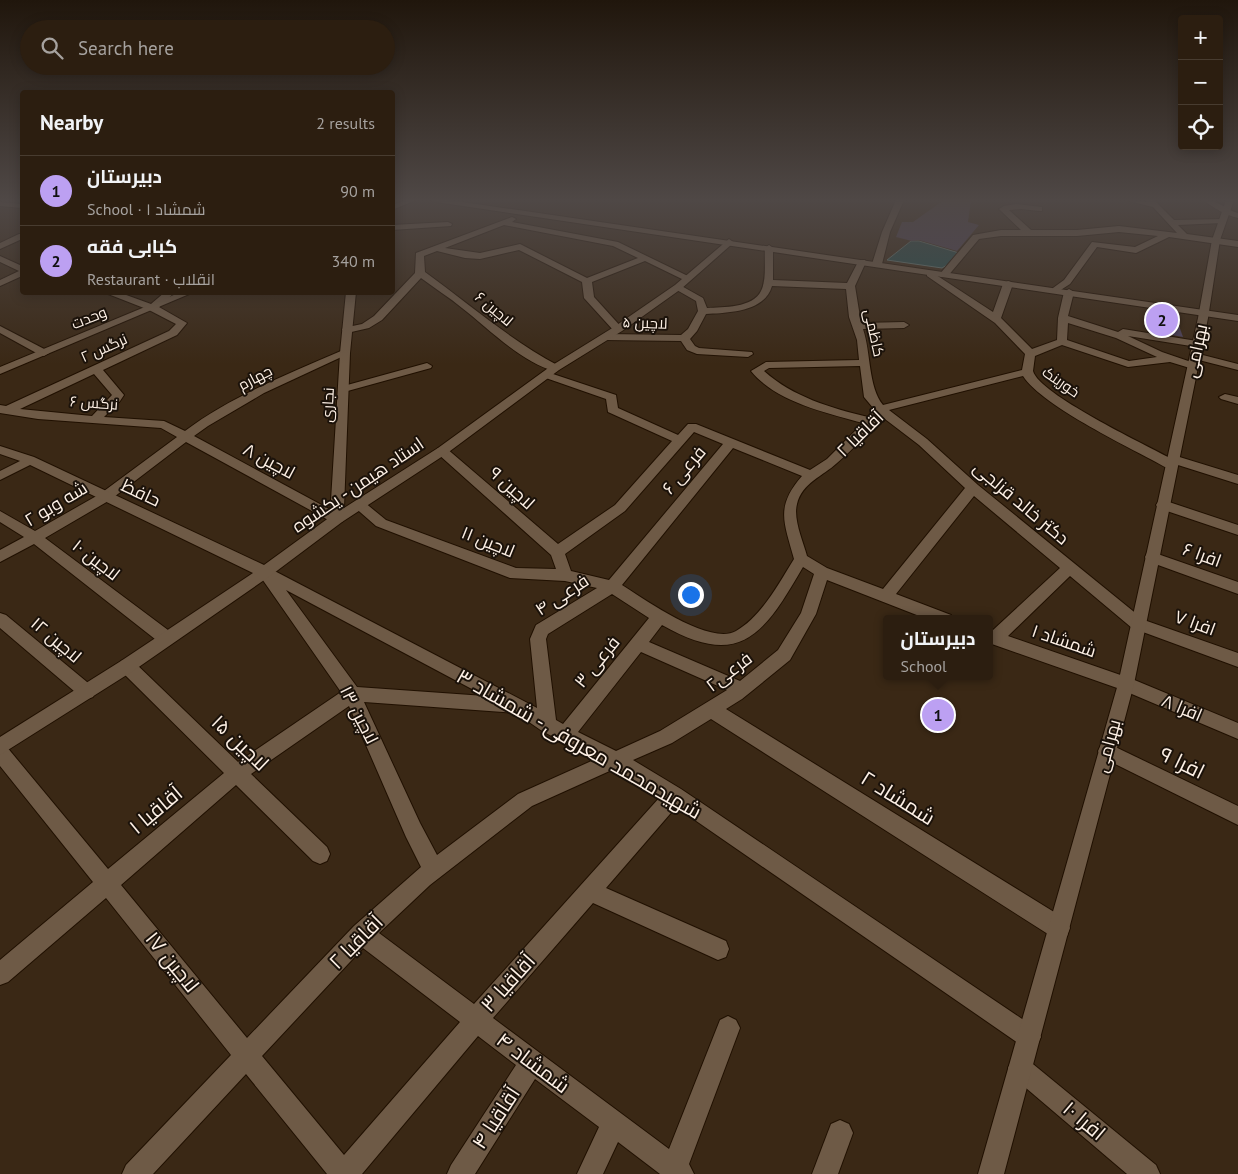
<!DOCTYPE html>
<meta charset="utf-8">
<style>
:root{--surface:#2c1e10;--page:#342719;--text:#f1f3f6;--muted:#a6a29f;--line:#483c30;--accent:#bca0f2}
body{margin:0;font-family:"PT Sans",Cairo,sans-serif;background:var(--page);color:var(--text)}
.controls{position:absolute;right:15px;top:15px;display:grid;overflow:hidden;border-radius:5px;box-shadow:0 2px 12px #0003}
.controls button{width:45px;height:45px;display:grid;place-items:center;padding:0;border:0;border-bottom:1px solid var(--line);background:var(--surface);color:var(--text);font:25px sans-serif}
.you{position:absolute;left:690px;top:594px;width:18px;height:18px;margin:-12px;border:4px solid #fff;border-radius:50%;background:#1a73e8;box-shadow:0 0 0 8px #1a73e833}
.badge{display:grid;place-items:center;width:32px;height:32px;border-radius:50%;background:var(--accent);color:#111;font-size:16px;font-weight:700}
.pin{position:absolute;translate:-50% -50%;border:2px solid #fff;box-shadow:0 1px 5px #0006}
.popup{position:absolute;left:883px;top:615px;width:110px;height:65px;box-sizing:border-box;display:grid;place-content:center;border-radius:5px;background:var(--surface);filter:drop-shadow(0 1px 4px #0005);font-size:16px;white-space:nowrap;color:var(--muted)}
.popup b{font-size:19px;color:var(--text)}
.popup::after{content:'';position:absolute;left:50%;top:100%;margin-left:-10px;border:10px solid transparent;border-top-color:var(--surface)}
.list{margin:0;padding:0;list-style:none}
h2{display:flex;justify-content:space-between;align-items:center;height:65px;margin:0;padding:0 20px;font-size:21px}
h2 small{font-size:16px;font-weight:400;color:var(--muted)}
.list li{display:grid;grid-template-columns:32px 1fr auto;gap:15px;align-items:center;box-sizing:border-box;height:70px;padding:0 20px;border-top:1px solid var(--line)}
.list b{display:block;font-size:19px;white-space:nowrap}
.list p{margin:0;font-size:16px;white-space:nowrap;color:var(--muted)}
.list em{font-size:16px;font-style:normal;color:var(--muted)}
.icon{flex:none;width:28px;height:28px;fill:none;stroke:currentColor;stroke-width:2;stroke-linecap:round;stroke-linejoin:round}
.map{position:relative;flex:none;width:1238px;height:1174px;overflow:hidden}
.search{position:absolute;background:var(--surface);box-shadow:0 2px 12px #0003;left:20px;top:20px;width:375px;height:55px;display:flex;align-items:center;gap:12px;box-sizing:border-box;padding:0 18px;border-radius:28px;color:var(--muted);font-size:19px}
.panel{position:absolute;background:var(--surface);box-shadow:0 2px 12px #0003;left:20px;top:90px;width:375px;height:205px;border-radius:5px}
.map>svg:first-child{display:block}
</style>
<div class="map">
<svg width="1238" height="1174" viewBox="0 0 1238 1174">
<rect width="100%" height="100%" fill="#3a2815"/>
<polygon fill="#214d4e" stroke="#637e7b" points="911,241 919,241 959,253 952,262 942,268 887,260"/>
<g fill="#4e435b">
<polygon points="944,200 971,200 968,222 979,225 957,251 919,240 912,241 896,237 902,222 913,222"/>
<polygon points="1145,315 1177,320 1183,337 1150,331"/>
</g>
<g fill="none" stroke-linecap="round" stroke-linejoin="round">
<g stroke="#201001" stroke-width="2">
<g id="minor">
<polygon points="1125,200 1147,202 1146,200 1154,200 1174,220 1225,219 1225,223 1222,223 1178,225 1187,234 1238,241 1238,247 1169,237 1136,253 1097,247 1070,284 1056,293 1053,292 1053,288 1064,280 1092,242 1135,247 1158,236 1119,232 1077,236 1001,236 979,239 947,277 941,277 939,275 973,235 1001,230 1021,230 999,209 1004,206 1016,204 1042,207 1042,211 1039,211 1021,209 1009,210 1031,230 1077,230 1119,226 1177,233 1153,207"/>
<path d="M1203,200C1218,199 1224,209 1238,213V218C1225,215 1214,208 1203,200Z"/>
<polygon points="0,202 22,204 22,208 0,206"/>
<path d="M512,217L516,219L512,222L618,242L692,278L690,280H684L645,261L592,282L594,297L623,329L618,332L614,331L584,298L582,282L519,250L480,259L465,258L437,251L424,256L425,272C469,304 510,340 559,366L560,368L555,371C522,363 488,328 462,308C449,297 434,288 421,278L382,320L369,328L347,333L342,330L343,328L362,324L374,316L415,273L416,253ZM504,225L613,246L638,258L587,278L520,244L480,253L445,248Z"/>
<polygon points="448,222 452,224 451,226 392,230 392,225"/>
<path d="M769,245L773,248V280L847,283L859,260H865L866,262L855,286L861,323L904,322L909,325L904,328L863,329C871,352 868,387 883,405L1022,370L1025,354L995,323L927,276V272L930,271L993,312L1003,284L1008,281L1011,282L1013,284L1001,318L1032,349L1057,340L1058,318L1064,292L1069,289L1074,292L1068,316L1118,332L1123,329L1197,341L1202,344L1197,347L1128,336L1162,352L1197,364L1198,366L1197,368L1193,369L1170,362L1128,367L1062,345L1035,356L1033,371C1039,394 1144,444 1168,457L1173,455L1238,475V484L1178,465L1172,469L1167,468C1133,449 1043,407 1023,376L889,410L927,439L978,485L1144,620L1238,653V667L1132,628L1070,576L1008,636L1132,679L1238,723V739L1120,689L989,643V630L992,631L1060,568L974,496L896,594L951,615L953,619H927L827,580L816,614L790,660L742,699L726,709L1067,920L1070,928L1067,936L1059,939L1051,936L711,719L672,743L633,760L681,789L1037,1029L1041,1037L1037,1045L1029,1049L1021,1045L676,807L606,888L726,941L729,949L726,957L718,960L593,903L493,1018L669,1149L720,1020L728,1016L736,1020L740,1028L689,1164L694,1174H660L618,1142L603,1174H577L599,1127L535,1079L475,1174H447L451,1165L516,1065L478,1036L362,1174H327L246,1074L153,1174H122L126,1165L231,1055L106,898L8,982L0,985V960L93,882L0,766V744L6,746L108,869L224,773L121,671L119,666L121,661L127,659L133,661L238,762L341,692L260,576L258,572L260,568L265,566L537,708L530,639L536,625L597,588L565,581L510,578L376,526L352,505L354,502H364L386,520L516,568L556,569L551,555L438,454L436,451L438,448H446L558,544L615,505L672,441L608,412L606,399L543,377L541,375L547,372L616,395L618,408L678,435L688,424H696L810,470L827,459L863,423C827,413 776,402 751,371L766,362L859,360L857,340L849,317L846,289L772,286C765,312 728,313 706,314L697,331L690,339L695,346L699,348L752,352L753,354L748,357L697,354L687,350L681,341L605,340L600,337L605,334L681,335L688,329L698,311L696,301L675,289L673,287L678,284L703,298L707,308C723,307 753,308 761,291C767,279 764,261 765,248ZM1068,323L1116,338L1157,357L1129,361L1067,340ZM860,366L864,397L874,409L868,417C831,408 793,397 764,371L769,368ZM881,416L919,445L965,488L883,589L827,568L807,556C803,541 793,519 797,504C802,483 823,476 837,463C853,449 869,433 881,416ZM694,432L723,444L609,580L571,571L565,554L625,511ZM733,448L802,476C775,507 784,522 794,559C779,583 762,616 736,631C710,646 644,599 622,585ZM803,567L814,574L801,613L778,650L740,681L649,642L662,625C741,670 764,634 803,567ZM286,590L485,696L357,687ZM612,594L649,618L563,724L556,720L546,639L548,634ZM641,652L727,690L660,731L616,751L578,732ZM364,702L516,713L542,731L596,759L518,794L437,855L420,823ZM349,706L406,837L421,867L354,926L247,1038L121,885L236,785L313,861L320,864L327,861L330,854L327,847L251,774ZM614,769L660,797L474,1004L379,933L430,885L532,806ZM363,948L460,1022L344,1155L262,1056Z"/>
<polygon points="0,256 22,266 22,276 0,286 0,280 19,271 0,262"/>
<path d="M103,292H118L151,304L165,292H175L159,307L187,323L177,335L103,370L124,395L120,401L104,417L164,421L185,431C232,396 288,374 341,351L345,350L350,353L264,393L208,426L194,436L342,516L344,519L342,522H332L186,442L110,500L45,538L172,633L174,638L172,643L166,644L160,643L34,544L0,562V550L24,537L0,522V511L35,531L100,494L177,437L161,428L38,419L0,413V405L6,406L169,331L176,324L149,310ZM94,374L112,395L92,416L20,409Z"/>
<polygon points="0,326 48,351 49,353 44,356 40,355 0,333"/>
<polygon points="1195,353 1238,364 1238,370 1191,358 1190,356 1191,354"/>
<polygon points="427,363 432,366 431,368 344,392 338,389 340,387"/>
<polygon points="1225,394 1238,397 1238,404 1221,399 1219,397"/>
<polygon points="30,456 36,460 34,463 0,480 0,471"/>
<polygon points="1163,500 1238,525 1238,535 1158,508 1156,505 1158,502"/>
<polygon points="1152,552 1238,582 1238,594 1147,561 1145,557 1147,553"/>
<polygon points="0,613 6,615 93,687 95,692 93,697 87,699 81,697 0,628"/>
<polygon points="1107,743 1238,806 1238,825 1101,757 1098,751 1101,745"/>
<polygon points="1020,1056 1028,1060 1156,1165 1160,1174 1127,1174 1012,1076 1008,1068 1012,1060"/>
<polygon points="840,1120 849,1124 853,1133 838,1174 812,1174 831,1124"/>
</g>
</g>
<g stroke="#201001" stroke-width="2">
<g id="tertiary">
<polygon points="896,200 904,200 890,232 882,264 880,266 874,266 872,264 882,232"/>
<polygon points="1226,200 1234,200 1220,240 1208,318 1134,684 1004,1174 978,1174 1118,684 1198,318 1212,240"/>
<polygon points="19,234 22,234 22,239 0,249 0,243"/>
<polygon points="729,239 733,242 732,244 681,289 622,331 559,370 446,454 342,522 270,576 133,671 0,755 0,737 121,661 253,573 26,463 0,454 0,446 34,457 264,565 330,517 340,353 346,292 356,292 350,353 344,508 438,448 551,366 614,327 675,285"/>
</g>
</g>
<g stroke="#201001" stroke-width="2">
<g id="secondary">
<polygon points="406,200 416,200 392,210 392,205"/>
<polygon points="432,200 449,200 1238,315 1238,321 436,202"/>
<polygon points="181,292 194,292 0,374 0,367"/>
</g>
</g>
<use href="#minor" fill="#6e5a46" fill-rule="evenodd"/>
<use href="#tertiary" fill="#6e5a46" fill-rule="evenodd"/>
<use href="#secondary" fill="#6e5a46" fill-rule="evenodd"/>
</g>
<linearGradient id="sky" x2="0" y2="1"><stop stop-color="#20160c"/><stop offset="0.55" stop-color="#4f4846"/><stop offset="1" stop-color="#4f4846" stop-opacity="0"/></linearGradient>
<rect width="1238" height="364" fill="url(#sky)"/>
<g text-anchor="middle" stroke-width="4" stroke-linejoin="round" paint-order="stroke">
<g font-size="15" fill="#fdf0e5" stroke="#1b120a">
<text transform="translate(494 309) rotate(40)" y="5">لاچین ۶</text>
<text transform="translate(89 318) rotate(-22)" y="5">وحدت</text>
<text transform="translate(645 323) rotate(2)" y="5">لاچین ۵</text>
<text transform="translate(874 333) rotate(78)" y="5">کاظمی</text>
<text transform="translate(104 348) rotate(-24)" y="5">نرگس ۲</text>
<text transform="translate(255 378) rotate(-28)" y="5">چهارم</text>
<text transform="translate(1061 382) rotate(35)" y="5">خورینک</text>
<text transform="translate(94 403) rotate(4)" y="5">نرگس ۶</text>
<text transform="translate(328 405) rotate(-87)" y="5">نجاری</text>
</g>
<g font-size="18" fill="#fdf0e5" stroke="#1b120a">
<text transform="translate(1196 351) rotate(-78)" y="6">بهرامی</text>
<text transform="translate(860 434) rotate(-44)" y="6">آقاقیا ۲</text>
<text transform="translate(269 461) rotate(28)" y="6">لاچین ۸</text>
<text transform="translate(684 470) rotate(-50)" y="6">فرعی ۶</text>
<text transform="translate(358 485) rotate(-34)" y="6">استاد هیمن - یکشوه</text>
<text transform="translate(512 488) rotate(42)" y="6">لاچین ۹</text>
<text transform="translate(141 493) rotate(25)" y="6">حافظ</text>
<text transform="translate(1021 503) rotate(40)" y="6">دکتر خالد قزلجی</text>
<text transform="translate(56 504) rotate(-31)" y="6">شه وبو ۲</text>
<text transform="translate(488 542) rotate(22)" y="6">لاچین ۱۱</text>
<text transform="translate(1202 555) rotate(20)" y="6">افرا ۶</text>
<text transform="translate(96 560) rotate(38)" y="6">لاچین ۱۰</text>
<text transform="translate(562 595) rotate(-33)" y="6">فرعی ۴</text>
<text transform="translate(1195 623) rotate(20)" y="6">افرا ۷</text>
<text transform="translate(56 640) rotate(40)" y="6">لاچین ۱۲</text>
<text transform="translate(1064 641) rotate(19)" y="6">شمشاد ۱</text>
<text transform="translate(597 662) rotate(-51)" y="6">فرعی ۳</text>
<text transform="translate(729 672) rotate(-37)" y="6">فرعی۲</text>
<text transform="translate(1182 708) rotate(23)" y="6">افرا ۸</text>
<text transform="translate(359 715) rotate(63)" y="6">لاچین ۱۳</text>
<text transform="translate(1108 746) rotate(-75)" y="6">بهرامی</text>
</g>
<g font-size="21" fill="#fdf0e5" stroke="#1b120a">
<text transform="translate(240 743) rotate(44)" y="7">لاچین ۱۵</text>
<text transform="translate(579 744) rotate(30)" y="7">شهیدمحمد معروفی - شمشاد ۳</text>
<text transform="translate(1182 763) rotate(26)" y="7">افرا ۹</text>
<text transform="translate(898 798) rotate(32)" y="7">شمشاد ۲</text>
<text transform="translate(156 810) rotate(-40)" y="7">آقاقیا ۱</text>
<text transform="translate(356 942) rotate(-45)" y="7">آقاقیا ۲</text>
<text transform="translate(172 962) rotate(51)" y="7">لاچین ۱۷</text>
<text transform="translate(508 983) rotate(-48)" y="7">آقاقیا ۳</text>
<text transform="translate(533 1063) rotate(37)" y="7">شمشاد ۴</text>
<text transform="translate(496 1118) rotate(-57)" y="7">آقاقیا ۴</text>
<text transform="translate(1084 1121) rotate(40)" y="7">افرا ۱۰</text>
</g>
</g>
</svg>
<div class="controls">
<button>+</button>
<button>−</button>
<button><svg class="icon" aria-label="locate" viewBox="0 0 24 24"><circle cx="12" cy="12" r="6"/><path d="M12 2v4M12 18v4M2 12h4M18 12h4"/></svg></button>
</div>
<div class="you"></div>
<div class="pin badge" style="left:938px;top:715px">1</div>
<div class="popup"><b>دبیرستان</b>School</div>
<div class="pin badge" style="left:1162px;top:320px">2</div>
<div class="search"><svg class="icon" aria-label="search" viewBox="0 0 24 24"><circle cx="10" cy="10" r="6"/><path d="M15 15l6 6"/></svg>Search here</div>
<section class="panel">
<h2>Nearby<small>2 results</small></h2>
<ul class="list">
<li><span class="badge">1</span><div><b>دبیرستان</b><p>School · شمشاد ۱</p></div><em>90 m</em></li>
<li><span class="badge">2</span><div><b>کبابی فقه</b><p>Restaurant · انقلاب</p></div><em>340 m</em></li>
</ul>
</section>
</div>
